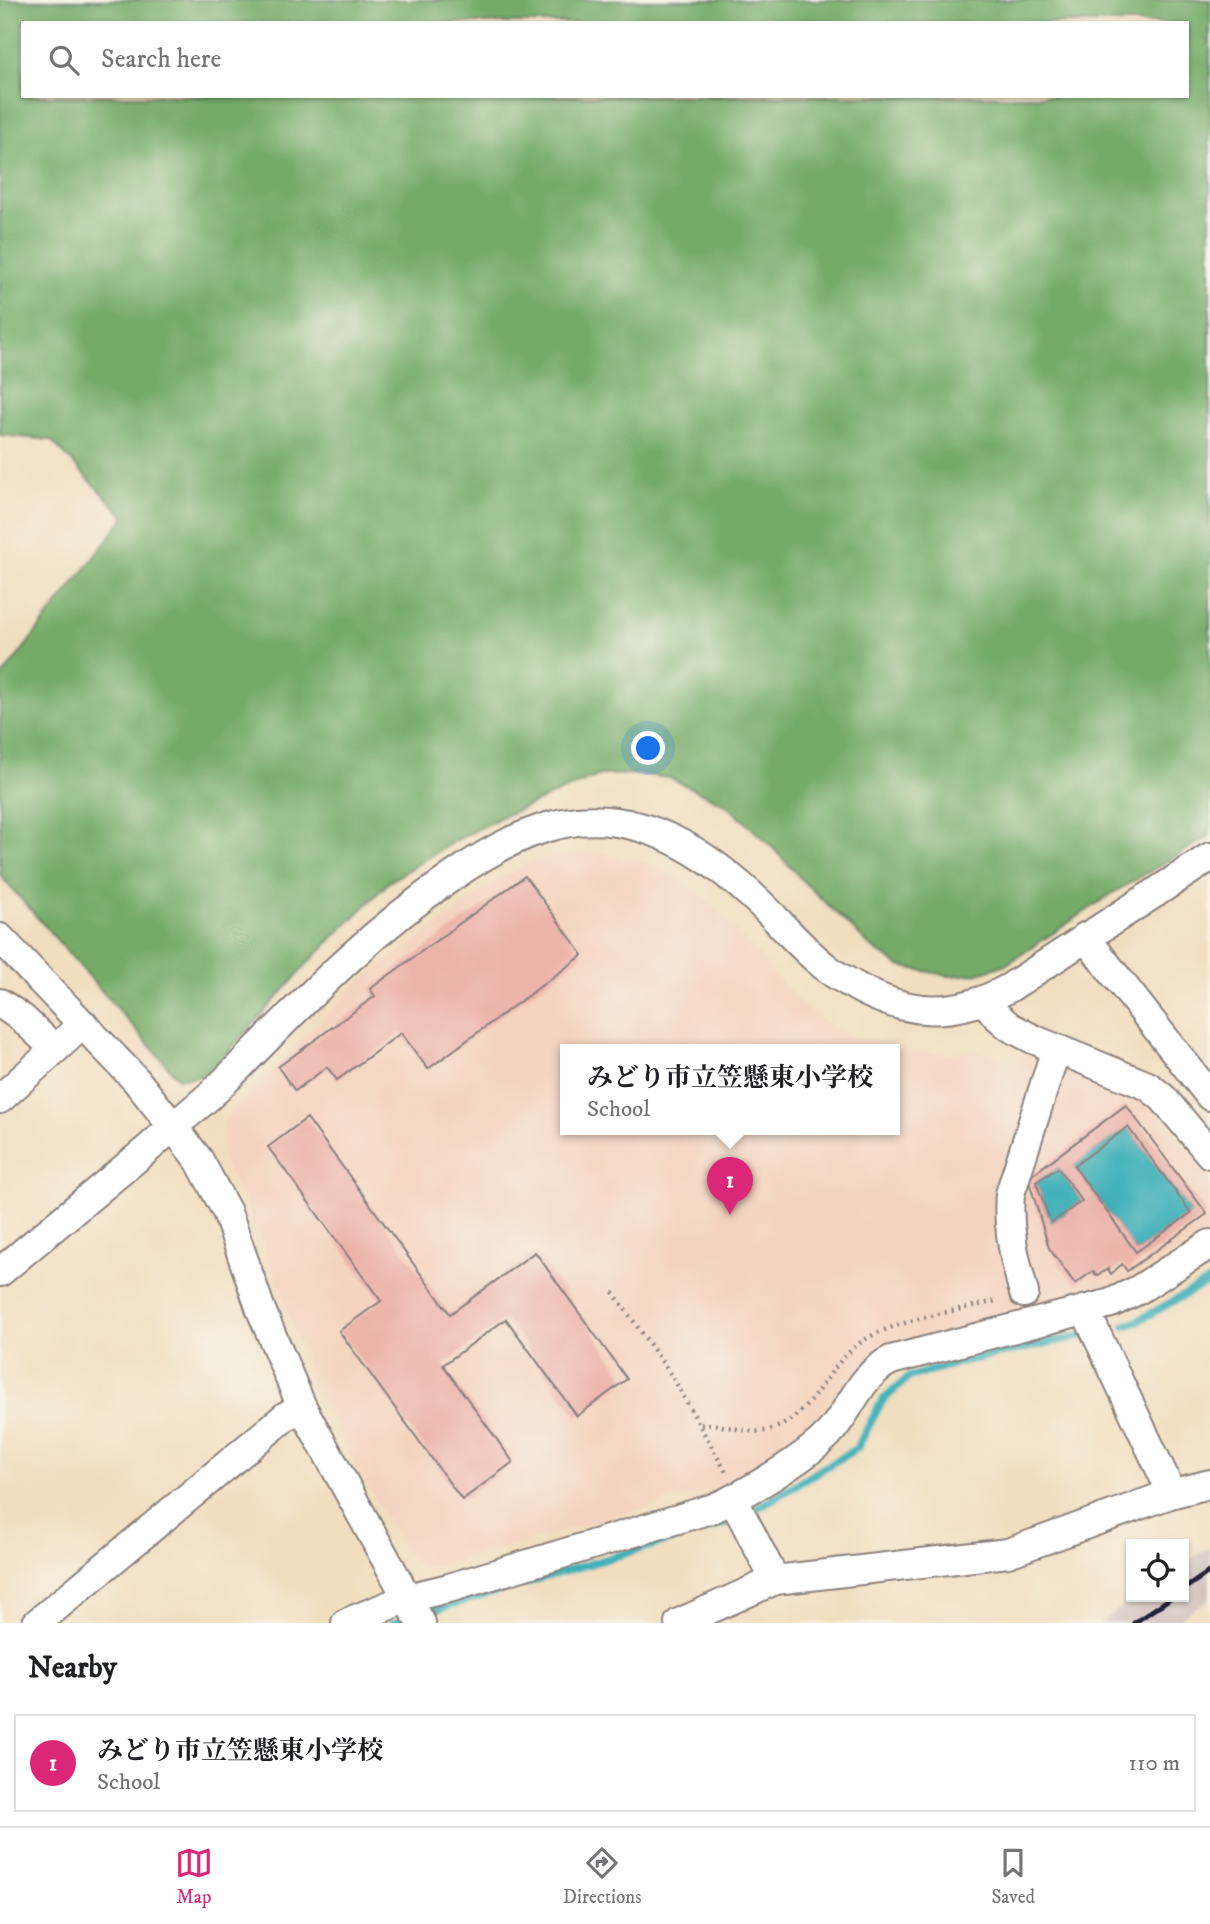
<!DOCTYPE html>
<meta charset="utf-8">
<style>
:root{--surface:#fff;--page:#f6f6f6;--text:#202124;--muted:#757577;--line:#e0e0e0;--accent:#db2777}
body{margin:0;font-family:"IM FELL DW Pica","Noto Serif JP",serif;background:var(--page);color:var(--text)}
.controls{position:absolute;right:21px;bottom:21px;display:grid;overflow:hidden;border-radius:0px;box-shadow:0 2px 5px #0004}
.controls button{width:63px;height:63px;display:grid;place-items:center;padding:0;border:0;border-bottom:2px solid var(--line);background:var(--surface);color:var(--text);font:35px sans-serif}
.you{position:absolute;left:649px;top:749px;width:24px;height:24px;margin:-18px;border:5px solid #fff;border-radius:50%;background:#1a73e8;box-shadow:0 0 0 10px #1a73e833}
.badge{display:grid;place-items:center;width:46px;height:46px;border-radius:50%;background:var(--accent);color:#fff;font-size:23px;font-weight:700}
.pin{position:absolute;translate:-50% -58px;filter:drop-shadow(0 2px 4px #0008)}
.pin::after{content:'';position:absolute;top:37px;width:24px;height:21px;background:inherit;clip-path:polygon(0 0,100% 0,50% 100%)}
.popup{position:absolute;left:560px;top:1044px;width:340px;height:91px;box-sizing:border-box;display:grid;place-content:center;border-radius:0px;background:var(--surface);filter:drop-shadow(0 2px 5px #0005);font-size:23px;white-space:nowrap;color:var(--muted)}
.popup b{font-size:26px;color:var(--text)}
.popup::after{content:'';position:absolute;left:50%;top:100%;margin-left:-14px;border:14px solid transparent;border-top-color:var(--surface)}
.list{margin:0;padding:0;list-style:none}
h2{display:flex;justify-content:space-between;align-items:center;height:91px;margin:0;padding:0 28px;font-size:30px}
h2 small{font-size:23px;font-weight:400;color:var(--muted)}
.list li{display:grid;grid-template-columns:46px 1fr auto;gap:21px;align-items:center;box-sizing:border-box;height:98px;margin:0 14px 14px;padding:0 14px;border:2px solid var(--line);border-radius:0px}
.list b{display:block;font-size:26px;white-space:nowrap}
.list p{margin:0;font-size:23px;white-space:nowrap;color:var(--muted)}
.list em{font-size:23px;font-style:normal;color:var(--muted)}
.icon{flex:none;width:38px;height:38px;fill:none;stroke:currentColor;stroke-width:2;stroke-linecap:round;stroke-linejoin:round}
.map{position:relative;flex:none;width:1210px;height:1623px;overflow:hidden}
.search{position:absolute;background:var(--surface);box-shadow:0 2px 5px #0004;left:21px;right:21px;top:21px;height:77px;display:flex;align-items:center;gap:18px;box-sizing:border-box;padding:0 24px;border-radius:0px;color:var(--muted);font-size:26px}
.sheet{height:203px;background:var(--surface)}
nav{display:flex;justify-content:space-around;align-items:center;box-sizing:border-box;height:98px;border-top:2px solid var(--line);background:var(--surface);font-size:19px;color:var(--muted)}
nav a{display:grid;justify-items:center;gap:4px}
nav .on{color:var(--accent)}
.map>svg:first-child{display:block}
</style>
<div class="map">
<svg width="1210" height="1623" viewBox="0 0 1210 1623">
<rect width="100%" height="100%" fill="#f7f3e8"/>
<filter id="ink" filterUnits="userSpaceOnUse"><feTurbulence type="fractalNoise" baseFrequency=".0143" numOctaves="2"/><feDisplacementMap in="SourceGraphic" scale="14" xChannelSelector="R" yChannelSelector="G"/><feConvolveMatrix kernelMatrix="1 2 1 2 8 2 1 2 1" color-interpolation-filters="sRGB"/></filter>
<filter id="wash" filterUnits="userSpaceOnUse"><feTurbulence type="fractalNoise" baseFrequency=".00686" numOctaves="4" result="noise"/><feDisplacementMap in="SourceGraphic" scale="28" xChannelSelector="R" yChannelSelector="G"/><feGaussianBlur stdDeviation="1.57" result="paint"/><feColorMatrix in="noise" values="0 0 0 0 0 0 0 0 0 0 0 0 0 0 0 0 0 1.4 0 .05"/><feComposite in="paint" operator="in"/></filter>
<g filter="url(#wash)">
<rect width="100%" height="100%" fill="#f1debf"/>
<path fill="#f4d3c0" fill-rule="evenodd" d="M597,853L650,864L676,877L701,894L723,915L803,1006L823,1021L852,1035L882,1045L911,1051L950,1055L977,1050L1017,1064L1023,1052L1132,1092L1147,1102L1210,1177V1231L1119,1286L888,1348L851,1378L818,1427L803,1439L755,1470L709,1490L427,1569L418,1566L410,1558L362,1477L311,1377L271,1264L243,1199L222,1160L224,1121L354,986L504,876L532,862L570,854ZM566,1049H894V1129H566Z"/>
<polygon fill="#d0c0bc" points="1210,1546 1210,1598 1173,1623 1099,1623 1137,1597 1184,1597 1184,1564"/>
<path fill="#74ab69" stroke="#4b6652" stroke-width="2" fill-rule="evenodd" d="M0,0H1210V836L1113,893L1007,964L975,974L950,976L899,966L870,946L804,882L773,848L727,805L670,778L640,774L600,775L499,818L453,842L389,882L308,963L211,1071L199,1077L178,1078L0,875V679L125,517L51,440L0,435ZM23,23H1187V96H23Z"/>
<g fill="#41b1ba" stroke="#326a7a" stroke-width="2">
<polygon points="1128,1127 1191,1213 1136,1252 1074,1166"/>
<polygon points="1058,1168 1082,1201 1051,1223 1036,1182"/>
</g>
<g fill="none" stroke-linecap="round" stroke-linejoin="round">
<g stroke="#41b1ba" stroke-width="8">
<polyline points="1125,1326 1134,1323 1210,1281"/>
<polyline points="756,1509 857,1448 882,1401 909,1377 965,1361 1080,1336"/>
<polyline points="427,1612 728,1523"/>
<polyline points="394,1623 405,1619"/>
</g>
</g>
<g id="blocks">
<g fill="#ecb3aa" fill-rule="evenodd">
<polygon points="525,876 583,955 428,1069 401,1033 337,1080 327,1067 295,1091 278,1067 375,996 370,989"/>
<path d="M1126,1105L1207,1214L1127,1271L1122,1264L1111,1274L1108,1269L1097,1276L1093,1271L1075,1284L1049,1248L1028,1178ZM1128,1127L1191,1213L1136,1252L1074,1166ZM1058,1168L1082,1201L1051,1223L1036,1182Z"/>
<polygon points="307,1118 450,1314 535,1252 627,1379 577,1416 506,1319 443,1365 513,1462 462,1500 339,1331 381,1301 268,1147"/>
</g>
</g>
</g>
<g filter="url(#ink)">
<use href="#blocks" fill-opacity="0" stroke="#8a807d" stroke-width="2"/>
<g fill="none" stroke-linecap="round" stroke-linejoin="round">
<g stroke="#8a807d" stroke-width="32">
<g id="minor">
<polyline points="1085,937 1210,1096"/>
<polyline points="0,938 136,1080 199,1160 227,1212 261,1310 302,1407 421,1623"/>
<polyline points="985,1001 996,1015 1010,1027 1033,1039 1148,1086 1163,1098 1210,1154"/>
<polyline points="0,1003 23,1019 55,1049"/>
<polyline points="0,1099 83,1024"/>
<path d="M0,1272L150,1147C172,1126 196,1109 218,1088C295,1011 361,938 453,876C489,851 532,826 577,821C654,813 720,863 771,914C789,933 807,953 828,969C836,976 846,980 855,986C908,1016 955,1018 1009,988L1210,857"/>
<path d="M1024,1293C1015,1260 1007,1229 1010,1194L1056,1049"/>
<polyline points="1085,1310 1165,1479 1170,1494"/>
<polyline points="775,1580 1008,1553 1170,1494 1210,1484"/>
<polyline points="37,1623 286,1416 302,1407"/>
<path d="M346,1623L407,1598L449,1588L714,1508C746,1494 810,1456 832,1430C852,1406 861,1375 891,1360L1111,1303L1138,1290L1210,1244"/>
<polyline points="679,1623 775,1580 733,1499"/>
</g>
</g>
<g stroke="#8a807d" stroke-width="4.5" stroke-dasharray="2 5" stroke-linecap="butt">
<polyline points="613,1292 672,1376 727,1474"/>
<path d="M701,1424C720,1423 748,1434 764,1431C811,1422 823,1371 857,1345C889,1320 959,1311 999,1300"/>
</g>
<use href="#minor" stroke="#fff" stroke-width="28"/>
<g stroke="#22223b" stroke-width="5">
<polyline points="1184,1589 1210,1571"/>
<polyline points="1134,1623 1172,1597"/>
</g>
</g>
</g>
</svg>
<div class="controls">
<button><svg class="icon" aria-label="locate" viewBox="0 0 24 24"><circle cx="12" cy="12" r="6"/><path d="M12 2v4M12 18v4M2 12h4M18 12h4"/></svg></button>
</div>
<div class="you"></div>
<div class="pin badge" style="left:730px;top:1215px">1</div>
<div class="popup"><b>みどり市立笠懸東小学校</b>School</div>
<div class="search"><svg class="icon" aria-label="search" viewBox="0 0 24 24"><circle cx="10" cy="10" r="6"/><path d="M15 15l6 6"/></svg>Search here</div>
</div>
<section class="sheet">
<h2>Nearby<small></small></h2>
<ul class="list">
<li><span class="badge">1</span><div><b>みどり市立笠懸東小学校</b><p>School</p></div><em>110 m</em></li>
</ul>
</section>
<nav>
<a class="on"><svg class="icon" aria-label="map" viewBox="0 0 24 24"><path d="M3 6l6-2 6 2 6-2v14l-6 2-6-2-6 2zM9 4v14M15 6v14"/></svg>Map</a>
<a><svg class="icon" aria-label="directions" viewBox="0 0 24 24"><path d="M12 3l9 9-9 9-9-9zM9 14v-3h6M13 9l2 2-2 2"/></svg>Directions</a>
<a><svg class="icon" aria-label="saved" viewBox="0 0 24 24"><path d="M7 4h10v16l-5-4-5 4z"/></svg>Saved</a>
</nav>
